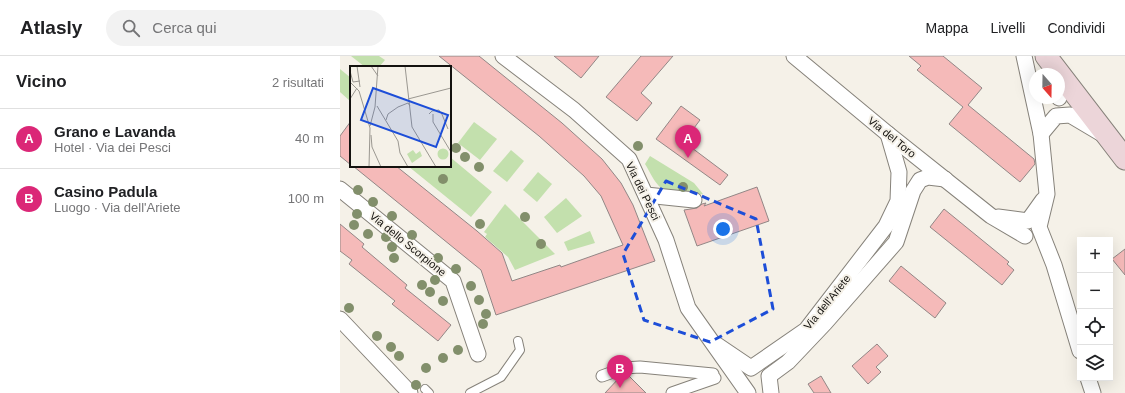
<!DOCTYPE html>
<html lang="it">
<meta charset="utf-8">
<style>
:root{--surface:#fff;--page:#f2f2f2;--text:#202124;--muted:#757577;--line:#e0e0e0;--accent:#db2777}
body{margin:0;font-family:Helvetica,sans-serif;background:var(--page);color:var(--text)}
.controls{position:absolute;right:12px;bottom:12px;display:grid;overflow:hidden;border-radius:0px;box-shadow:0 4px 16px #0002}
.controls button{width:36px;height:36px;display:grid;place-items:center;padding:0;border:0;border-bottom:1px solid var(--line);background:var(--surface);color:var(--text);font:20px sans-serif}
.compass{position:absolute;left:689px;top:12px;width:36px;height:36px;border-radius:50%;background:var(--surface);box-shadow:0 4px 16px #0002;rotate:160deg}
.you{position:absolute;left:383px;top:173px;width:14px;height:14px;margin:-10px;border:3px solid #fff;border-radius:50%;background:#1a73e8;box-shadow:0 0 0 6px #1a73e833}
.badge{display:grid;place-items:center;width:26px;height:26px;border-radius:50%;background:var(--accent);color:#fff;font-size:13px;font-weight:700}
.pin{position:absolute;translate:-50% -33px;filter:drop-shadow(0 1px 2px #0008)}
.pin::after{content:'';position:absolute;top:21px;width:14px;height:12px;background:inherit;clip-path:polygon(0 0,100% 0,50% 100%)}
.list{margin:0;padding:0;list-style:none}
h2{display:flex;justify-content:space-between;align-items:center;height:52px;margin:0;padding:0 16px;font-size:17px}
h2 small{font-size:13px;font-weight:400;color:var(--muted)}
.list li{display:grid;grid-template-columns:26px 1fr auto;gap:12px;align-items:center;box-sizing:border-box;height:60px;padding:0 16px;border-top:1px solid var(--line)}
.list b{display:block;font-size:15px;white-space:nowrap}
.list p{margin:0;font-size:13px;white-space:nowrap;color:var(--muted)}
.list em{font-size:13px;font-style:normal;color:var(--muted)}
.icon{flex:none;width:22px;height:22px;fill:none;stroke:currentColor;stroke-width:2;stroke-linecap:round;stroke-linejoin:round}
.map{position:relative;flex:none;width:785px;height:337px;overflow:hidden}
header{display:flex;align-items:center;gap:24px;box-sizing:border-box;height:56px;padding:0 20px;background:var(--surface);border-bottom:1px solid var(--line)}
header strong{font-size:19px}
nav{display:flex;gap:22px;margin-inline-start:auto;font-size:14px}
.search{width:280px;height:36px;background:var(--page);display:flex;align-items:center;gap:10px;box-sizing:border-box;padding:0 14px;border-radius:22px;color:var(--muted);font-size:15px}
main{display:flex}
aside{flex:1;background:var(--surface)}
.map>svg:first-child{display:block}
</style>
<header>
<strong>Atlasly</strong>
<div class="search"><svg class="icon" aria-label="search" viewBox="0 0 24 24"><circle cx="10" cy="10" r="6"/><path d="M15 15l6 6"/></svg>Cerca qui</div>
<nav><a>Mappa</a><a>Livelli</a><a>Condividi</a></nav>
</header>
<main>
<aside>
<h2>Vicino<small>2 risultati</small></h2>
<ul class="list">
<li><span class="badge">A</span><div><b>Grano e Lavanda</b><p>Hotel · Via dei Pesci</p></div><em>40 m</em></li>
<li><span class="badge">B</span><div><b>Casino Padula</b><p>Luogo · Via dell'Ariete</p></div><em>100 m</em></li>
</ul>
</aside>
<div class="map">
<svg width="785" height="337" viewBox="0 0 785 337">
<rect width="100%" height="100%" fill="#f5f1e8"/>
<g fill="#c3e0ad">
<polygon points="11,0 39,0 45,4 39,11 25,11"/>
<polygon points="0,13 11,22 10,45 0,36"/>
<polygon points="134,66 157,83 140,104 118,87"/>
<polygon points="171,94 184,105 167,126 153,115"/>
<path d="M310,100L354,127L363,138C351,140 330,141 321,132C314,126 310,116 305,108Z"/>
<polygon points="110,101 152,136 131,161 68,110 110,110"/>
<polygon points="198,116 212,128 197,146 183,134"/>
<polygon points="226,142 242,160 217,177 204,161"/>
<polygon points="165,148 215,198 175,214 168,201 145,181 147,178 144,176"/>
<polygon points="250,175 255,187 228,195 224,186"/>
</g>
<g fill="#f5bab9" stroke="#928786">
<polygon points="99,0 139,0 222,67 262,103 281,127 293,149 315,205 156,259 141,214 13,110 56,110 137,175 162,197 172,225 220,209 221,211 283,189 261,140 244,120 199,80"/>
<polygon points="214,0 259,0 241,22"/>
<polygon points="301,0 333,0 301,37 312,47 297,65 266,41"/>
<polygon points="569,0 603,0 642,32 628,49 694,103 695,108 680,126 609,68 623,51 577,14 581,10"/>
<polygon points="341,50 360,64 348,80 356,87 352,92 388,119 380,129 316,83"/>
<polygon points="11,65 11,109 0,100 0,80"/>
<polygon points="417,131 429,165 357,190 344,154 357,152 362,148 366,147 364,150"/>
<polygon points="604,153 669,206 667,208 674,214 662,229 590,171"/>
<polygon points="0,168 24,188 22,191 67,229 65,232 111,269 98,285 52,248 55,245 9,208 12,204 0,195"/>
<polygon points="785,193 785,219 772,203"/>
<polygon points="561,210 606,247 595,262 549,225"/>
<polygon points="537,288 548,300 536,311 541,316 528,328 512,310"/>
<polygon points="288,319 306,337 265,337 280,321"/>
<polygon points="481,320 491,337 474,337 468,328"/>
</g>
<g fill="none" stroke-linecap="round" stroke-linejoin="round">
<g stroke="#86827a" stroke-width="10">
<g id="service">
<polyline points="85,333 89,337"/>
<polyline points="130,337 161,321 180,294 178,285"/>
</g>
</g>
<g stroke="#86827a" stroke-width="13">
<g id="pedestrian">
<polyline points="262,320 284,312 300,311 373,318"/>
<polyline points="332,337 375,322"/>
</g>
</g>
<g stroke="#86827a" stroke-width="17">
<g id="minor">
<polyline points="163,0 234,54 289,103 326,184 348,252 408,337"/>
<polyline points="454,0 548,78 651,160 685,180"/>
<polyline points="684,0 701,78 707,138 699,171 714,209 740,295"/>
<polyline points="719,42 723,22"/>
<polyline points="701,78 716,60 730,59 762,78"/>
<polyline points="0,133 113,225 138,298"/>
<polyline points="306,139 354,144"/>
<polyline points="658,161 688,165 703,144"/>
<polyline points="0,263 70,337"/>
<polyline points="377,289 411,312 466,274 546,170 558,145 559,116 548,78"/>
<polyline points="748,322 753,337"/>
<polyline points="431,337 429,320 448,306 485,267 556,186 573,135 580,124 588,121 605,123"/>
</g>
</g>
<g stroke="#86827a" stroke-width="23">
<polyline id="secondary" points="706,0 785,103"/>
</g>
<use href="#service" stroke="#fff" stroke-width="8"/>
<use href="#pedestrian" stroke="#fff" stroke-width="11"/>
<use href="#minor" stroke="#fff" stroke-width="15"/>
<use href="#secondary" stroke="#ecd5d9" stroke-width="21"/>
</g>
<g fill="#828f6b">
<circle cx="298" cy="90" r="5"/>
<circle cx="116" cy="92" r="5"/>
<circle cx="125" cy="101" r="5"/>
<circle cx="139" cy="111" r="5"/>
<circle cx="103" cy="123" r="5"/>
<circle cx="343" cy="131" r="5"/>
<circle cx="18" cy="134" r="5"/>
<circle cx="33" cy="146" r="5"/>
<circle cx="17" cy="158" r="5"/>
<circle cx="52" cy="160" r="5"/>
<circle cx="185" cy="161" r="5"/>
<circle cx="140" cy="168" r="5"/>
<circle cx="14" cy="169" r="5"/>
<circle cx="28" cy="178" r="5"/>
<circle cx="72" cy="179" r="5"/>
<circle cx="46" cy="181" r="5"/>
<circle cx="201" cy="188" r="5"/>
<circle cx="52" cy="191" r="5"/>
<circle cx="54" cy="202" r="5"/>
<circle cx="98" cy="202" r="5"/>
<circle cx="116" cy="213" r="5"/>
<circle cx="95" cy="224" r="5"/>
<circle cx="82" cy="229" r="5"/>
<circle cx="131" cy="230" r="5"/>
<circle cx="90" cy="236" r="5"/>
<circle cx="139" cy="244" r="5"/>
<circle cx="103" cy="245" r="5"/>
<circle cx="9" cy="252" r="5"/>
<circle cx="146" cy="258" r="5"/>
<circle cx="143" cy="268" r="5"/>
<circle cx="37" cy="280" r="5"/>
<circle cx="51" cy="291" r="5"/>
<circle cx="118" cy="294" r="5"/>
<circle cx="59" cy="300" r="5"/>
<circle cx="103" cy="302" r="5"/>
<circle cx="86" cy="312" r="5"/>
<circle cx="76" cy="329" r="5"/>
</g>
<path fill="none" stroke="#1d4ed8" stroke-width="3" stroke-dasharray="8 5" stroke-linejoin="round" d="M326,125L416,163L433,253L370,286L304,264L283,198Z"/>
<g text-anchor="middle" stroke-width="4" stroke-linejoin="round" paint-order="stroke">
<g font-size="11" fill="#14120f" stroke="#f5f1e8">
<text transform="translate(552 81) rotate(39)" y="4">Via del Toro</text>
<text transform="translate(303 135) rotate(64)" y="4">Via dei Pesci</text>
<text transform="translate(68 188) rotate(39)" y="4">Via dello Scorpione</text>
<text transform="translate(487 246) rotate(-51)" y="4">Via dell'Ariete</text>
</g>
</g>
<g transform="translate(10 10)">
<rect width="101" height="101" fill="#f5f1e8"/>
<path d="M87.5 88a5.5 5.5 0 1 1 11 0a5.5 5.5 0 1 1-11 0ZM63,84L66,88L70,85L72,90L62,97L57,88Z" fill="#c3e0ad"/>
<path fill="none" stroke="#9b9891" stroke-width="1" d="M7,0L10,21M21,0L28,10M55,0L62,61L86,101M0,5L3,16L10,15M0,16L9,25L20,62L19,101M0,33L7,22M58,33L101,22M27,40L48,75L50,87L58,101M91,46L98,63M79,48L82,45L89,44L90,46M83,48V56L101,86M36,54L38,48L48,41L58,37L60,40M20,60L25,41L28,0M21,69L22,81L31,101"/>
<path fill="#1d4ed8" fill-opacity="0.15" stroke="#1d4ed8" stroke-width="2" d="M23,22L98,49L86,81L11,54Z"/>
<rect width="101" height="101" fill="none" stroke="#14120f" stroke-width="2"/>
</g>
</svg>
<div class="controls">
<button>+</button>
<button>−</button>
<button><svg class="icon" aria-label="locate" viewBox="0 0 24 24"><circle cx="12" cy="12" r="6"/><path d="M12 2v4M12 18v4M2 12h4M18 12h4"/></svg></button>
<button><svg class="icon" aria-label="layers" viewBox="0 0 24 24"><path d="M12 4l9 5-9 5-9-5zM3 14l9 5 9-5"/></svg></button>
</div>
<svg class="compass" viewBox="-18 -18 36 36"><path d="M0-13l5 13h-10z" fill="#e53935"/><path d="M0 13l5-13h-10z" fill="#757577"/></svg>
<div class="you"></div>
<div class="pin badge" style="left:348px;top:102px">A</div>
<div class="pin badge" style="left:280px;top:332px">B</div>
</div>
</main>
